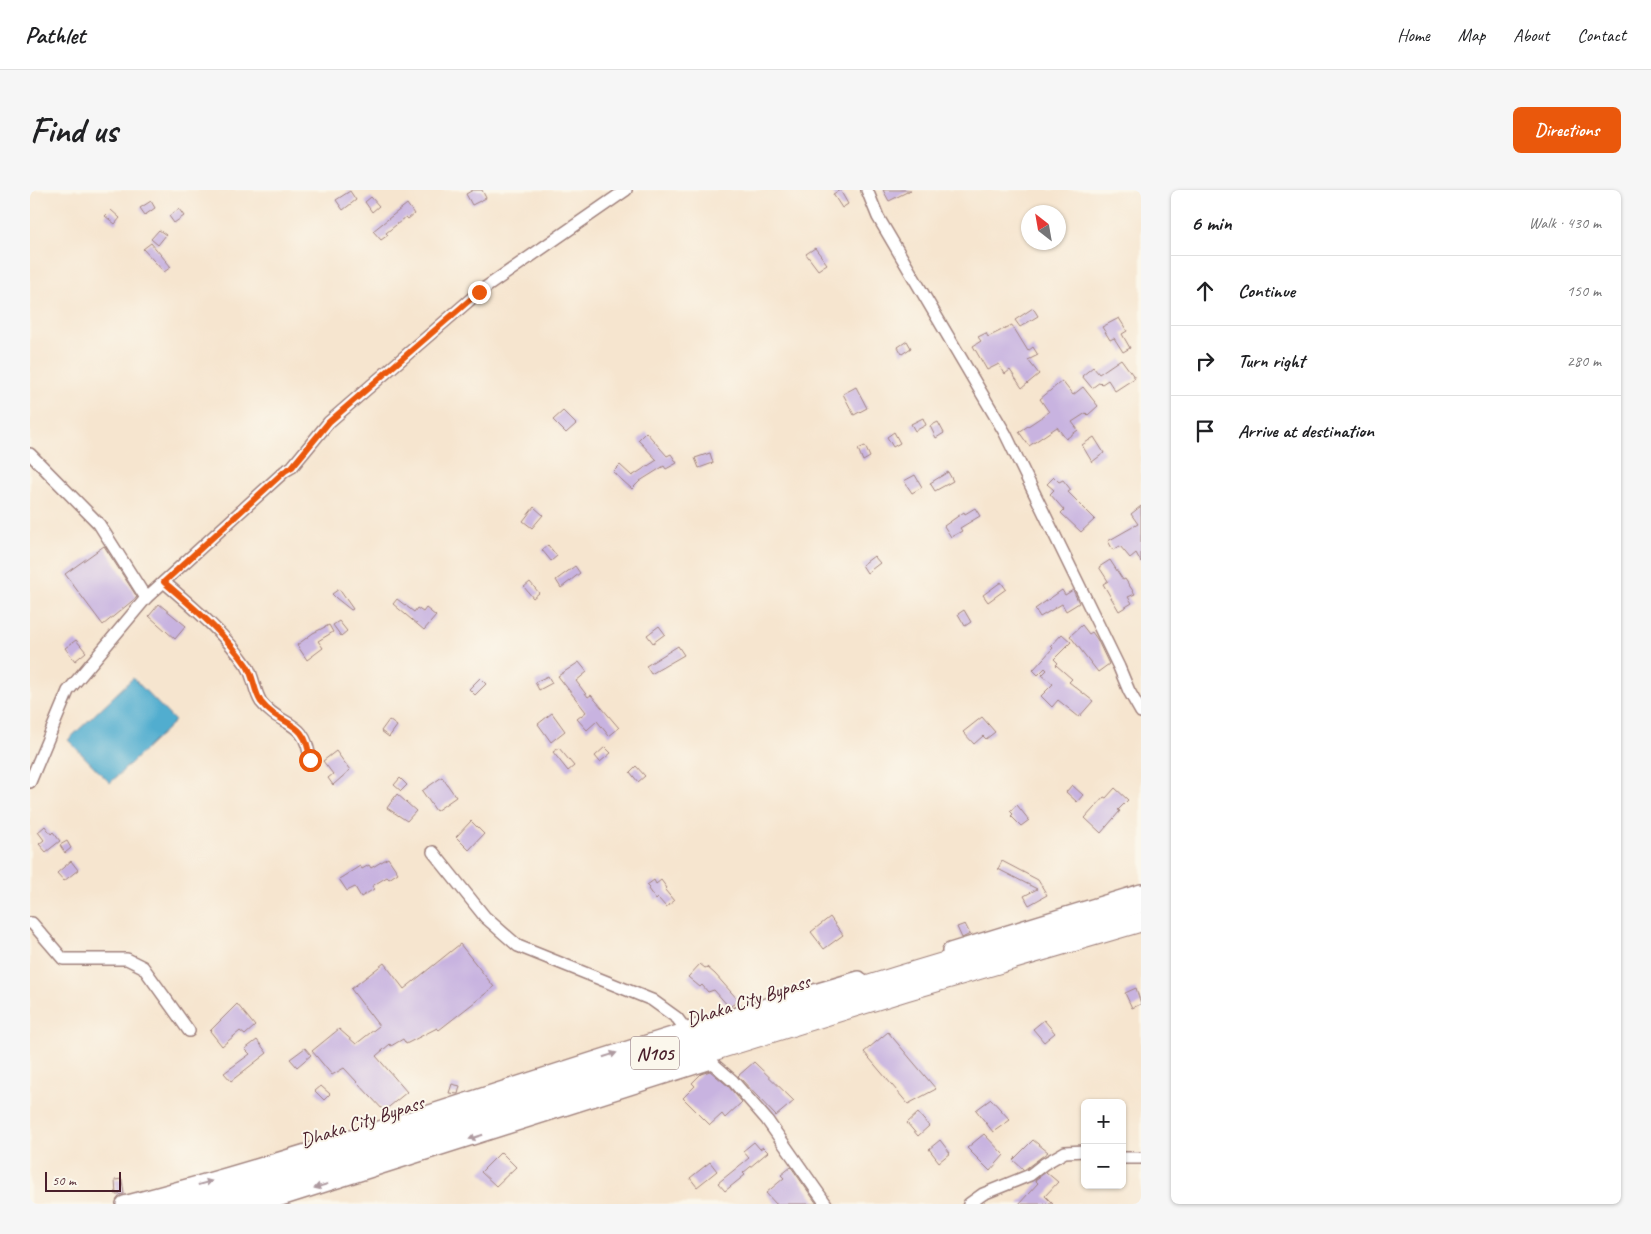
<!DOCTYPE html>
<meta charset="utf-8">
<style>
:root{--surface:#fff;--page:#f6f6f6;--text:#202124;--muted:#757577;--line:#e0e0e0;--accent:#ea580c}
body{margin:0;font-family:Caveat,sans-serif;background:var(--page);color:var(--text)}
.controls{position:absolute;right:15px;bottom:15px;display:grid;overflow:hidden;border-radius:8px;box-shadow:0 1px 4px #0004}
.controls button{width:45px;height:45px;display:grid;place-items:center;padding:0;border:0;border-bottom:1px solid var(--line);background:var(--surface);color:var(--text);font:25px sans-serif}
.compass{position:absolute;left:991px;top:15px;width:45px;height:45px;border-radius:50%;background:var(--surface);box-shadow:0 1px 4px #0004;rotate:329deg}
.scale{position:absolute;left:15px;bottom:12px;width:76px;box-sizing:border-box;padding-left:5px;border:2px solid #4a1f2b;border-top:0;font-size:14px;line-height:18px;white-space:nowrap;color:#4a1f2b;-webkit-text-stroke:4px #fbf7ec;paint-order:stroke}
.stop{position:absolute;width:15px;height:15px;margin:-11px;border:4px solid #ea580c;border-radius:50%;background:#fff}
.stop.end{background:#ea580c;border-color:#fff;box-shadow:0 1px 5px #0008}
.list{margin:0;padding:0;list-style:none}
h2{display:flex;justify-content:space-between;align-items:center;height:65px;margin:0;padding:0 20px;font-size:21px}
h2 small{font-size:16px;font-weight:400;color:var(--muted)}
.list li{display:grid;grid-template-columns:32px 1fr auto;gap:15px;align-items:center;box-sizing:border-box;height:70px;padding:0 20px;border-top:1px solid var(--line)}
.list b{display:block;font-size:19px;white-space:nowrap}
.list em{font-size:16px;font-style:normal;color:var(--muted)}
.icon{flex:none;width:28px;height:28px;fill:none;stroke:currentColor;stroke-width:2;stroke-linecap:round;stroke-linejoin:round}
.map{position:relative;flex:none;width:1111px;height:1014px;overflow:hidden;border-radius:8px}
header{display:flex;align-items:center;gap:30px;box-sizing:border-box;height:70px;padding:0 25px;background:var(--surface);border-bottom:1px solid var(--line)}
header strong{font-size:24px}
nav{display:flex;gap:28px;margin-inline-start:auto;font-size:18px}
.intro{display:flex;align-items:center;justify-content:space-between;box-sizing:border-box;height:120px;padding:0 30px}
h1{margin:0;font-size:35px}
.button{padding:12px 22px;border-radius:8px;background:var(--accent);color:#fff;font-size:18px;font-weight:700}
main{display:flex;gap:30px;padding:0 30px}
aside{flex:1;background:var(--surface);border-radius:8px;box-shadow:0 1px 4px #0004}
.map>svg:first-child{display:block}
</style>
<header>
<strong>Pathlet</strong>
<nav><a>Home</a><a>Map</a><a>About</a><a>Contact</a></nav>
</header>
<div class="intro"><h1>Find us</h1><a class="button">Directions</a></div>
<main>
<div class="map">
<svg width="1111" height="1014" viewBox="0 0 1111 1014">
<rect width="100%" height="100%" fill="#fbf7ec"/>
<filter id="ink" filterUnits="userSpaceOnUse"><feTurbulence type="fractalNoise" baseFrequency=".02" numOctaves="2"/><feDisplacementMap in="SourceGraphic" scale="10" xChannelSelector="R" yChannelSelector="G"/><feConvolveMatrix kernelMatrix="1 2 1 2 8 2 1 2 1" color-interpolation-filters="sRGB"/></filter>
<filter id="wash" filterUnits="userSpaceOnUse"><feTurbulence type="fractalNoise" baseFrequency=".0096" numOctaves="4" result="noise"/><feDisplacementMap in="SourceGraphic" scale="20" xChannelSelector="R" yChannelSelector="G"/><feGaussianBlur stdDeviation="1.12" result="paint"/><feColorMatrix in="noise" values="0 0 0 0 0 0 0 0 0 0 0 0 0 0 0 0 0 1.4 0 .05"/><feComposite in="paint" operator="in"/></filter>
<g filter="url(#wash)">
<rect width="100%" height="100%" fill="#f6e5cf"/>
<polygon fill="#51adcf" stroke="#4e667d" points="103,488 145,531 80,593 38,550"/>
<g id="blocks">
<g fill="#c8b3e0">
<polygon points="443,0 452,0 456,8 442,15 436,4"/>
<polygon points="810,0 818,14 812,18 803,4"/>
<polygon points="853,0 881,0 859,11"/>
<polygon points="320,1 326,10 313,20 306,10"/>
<polygon points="341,7 349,16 342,22 335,12"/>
<polygon points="121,11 125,18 115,25 110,18"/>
<polygon points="377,14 384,24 378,29 376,27 356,43 358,45 351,50 343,41"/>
<polygon points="149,19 154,26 144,33 139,26"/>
<polygon points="81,20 90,28 85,34 75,26"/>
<polygon points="129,40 136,45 128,55 121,49"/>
<polygon points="121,53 141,77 134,82 113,59"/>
<polygon points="785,58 797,74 788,80 776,64"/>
<polygon points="1003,118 1008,126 990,137 985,130"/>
<polygon points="1089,128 1097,141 1092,144 1100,158 1093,162 1084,148 1080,150 1072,137"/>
<polygon points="982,135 998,161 1003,157 1008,165 998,170 1009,184 992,198 980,180 975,184 969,174 957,180 943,156 951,151 948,147 956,143 958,147"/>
<polygon points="877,151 881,158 872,164 868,157"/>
<polygon points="1091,169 1105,188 1085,201 1078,190 1072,194 1070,192 1062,198 1052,186 1063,177 1069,184"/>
<polygon points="1032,191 1043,205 1053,197 1068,216 1058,225 1056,223 1042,232 1048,240 1036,249 1027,237 999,256 989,242 1019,222 1010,209"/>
<polygon points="826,197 837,218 824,225 813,204"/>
<polygon points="533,221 546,234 536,243 523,230"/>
<polygon points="893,228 896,235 885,241 881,234"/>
<polygon points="908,232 914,243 906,248 900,236"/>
<polygon points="616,242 637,266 641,264 647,273 636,279 634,276 610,291 602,299 583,282 590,275 602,286 627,270 608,250"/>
<polygon points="864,242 870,253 863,257 857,247"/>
<polygon points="1064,247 1074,263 1062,272 1052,255"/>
<polygon points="835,256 840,267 833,271 828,259"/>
<polygon points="680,263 683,273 669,278 665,268"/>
<polygon points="918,282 923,291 905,301 900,293"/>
<polygon points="885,285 892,297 882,303 874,291"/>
<polygon points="1024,287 1029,292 1033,290 1041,300 1038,302 1065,329 1051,342 1031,323 1034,320 1020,304 1024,300 1017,294"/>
<polygon points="1111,316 1111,372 1106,363 1100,368 1090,356 1083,360 1078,351 1108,334 1101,324"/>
<polygon points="504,317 513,325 502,338 493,331"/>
<polygon points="945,318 950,326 930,338 932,341 921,347 914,336 934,322 935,324"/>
<polygon points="518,355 527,366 521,371 512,360"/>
<polygon points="74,356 107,407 73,435 35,384"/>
<polygon points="844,366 850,373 837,383 832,375"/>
<polygon points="1080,370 1093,390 1095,389 1105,404 1098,407 1102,413 1089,421 1073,394 1078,391 1069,377"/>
<polygon points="545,376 550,383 531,398 526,390"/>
<polygon points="500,392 509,403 503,408 494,397"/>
<polygon points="971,392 976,399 958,412 953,405"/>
<polygon points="309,399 323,419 321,420 306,408 302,404"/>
<polygon points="1032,400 1035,405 1043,400 1049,413 1036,421 1032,414 1010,427 1005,419"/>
<polygon points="367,409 384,422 387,418 393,422 396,418 406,426 394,440 363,414"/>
<polygon points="129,414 156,436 145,449 119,426"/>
<polygon points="934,420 941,432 935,436 928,424"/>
<polygon points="309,431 317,441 311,446 303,435"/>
<polygon points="299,435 303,442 288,451 293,458 277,470 267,455 283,443"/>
<polygon points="1052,435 1059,444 1062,442 1067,449 1079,474 1068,482 1040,446"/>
<polygon points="629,436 635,444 623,453 617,445"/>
<polygon points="1032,444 1041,452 1024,469 1028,473 1026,475 1042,489 1039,492 1063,511 1049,527 1028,510 1022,517 1011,506 1023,494 1012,485 1017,480 1015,478 1008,485 1003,480 1023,458 1021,456"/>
<polygon points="46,450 56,462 45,471 35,458"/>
<polygon points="648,456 654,465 621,484 616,476"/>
<polygon points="549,472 557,482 546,491 558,507 561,505 589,538 579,546 567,531 557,540 547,529 556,522 528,486"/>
<polygon points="518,486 522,493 509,500 505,492"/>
<polygon points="450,488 456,494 445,505 439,499"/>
<polygon points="522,523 535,541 521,552 508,534"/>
<polygon points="952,527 965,542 956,549 953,546 944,554 933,542"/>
<polygon points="359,530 367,536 359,547 351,541"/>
<polygon points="575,557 581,563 570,572 565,566"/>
<polygon points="529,558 544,576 538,581 523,562"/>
<polygon points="306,561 320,580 303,595 298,588 303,584 293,571"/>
<polygon points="606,576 615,586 608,592 600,582"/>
<polygon points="412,587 426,607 406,621 392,601"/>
<polygon points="370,588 377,595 371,601 364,595"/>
<polygon points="1042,595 1053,605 1047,612 1036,602"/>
<polygon points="1085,598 1098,610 1088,620 1090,621 1071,643 1055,628 1074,607 1076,608"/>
<polygon points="367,604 386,621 377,631 357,618"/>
<polygon points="987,615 999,630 991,636 981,626 983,624 980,621"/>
<polygon points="441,631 454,644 439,660 426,647"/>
<polygon points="15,636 21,644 23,642 30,651 16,662 9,654 14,650 8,642"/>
<polygon points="37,651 41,658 35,663 30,655"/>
<polygon points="358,668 368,683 359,689 357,687 342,696 344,699 331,707 325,697 317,701 309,689 330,676 332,679 339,675 341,678"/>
<polygon points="41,671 48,680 34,691 27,683"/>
<polygon points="972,671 1008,690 1017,705 999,715 994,706 1007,699 968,679"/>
<polygon points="624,690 626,694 631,690 637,698 635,700 644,711 636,717 628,708 626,710 618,699 620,698 617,695"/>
<polygon points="800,727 813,745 794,759 781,742"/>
<polygon points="935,734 940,744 932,748 927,737"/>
<polygon points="430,754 464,797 409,840 407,838 376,854 373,849 361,856 360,854 346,866 377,902 354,921 314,878 302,885 282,861 309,839 326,854 349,836 321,799 354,773 374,799"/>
<polygon points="670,774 675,778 677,777 685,784 709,811 699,817 684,800 678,802 672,795 670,797 658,787"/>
<polygon points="1106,798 1111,814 1102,818 1095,803"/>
<polygon points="207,814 225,836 215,845 210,841 192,856 180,841"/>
<polygon points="1014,830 1025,843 1014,852 1003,839"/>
<polygon points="858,842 906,899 878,914 834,862"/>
<polygon points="227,850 237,863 201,891 194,883 220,864 215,859"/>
<polygon points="275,858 281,865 267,877 260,869"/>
<polygon points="724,872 764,911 746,926 708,886"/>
<polygon points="680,881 698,896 712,912 695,928 692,924 680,935 653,908 665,896 662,893 671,884"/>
<polygon points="422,894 430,896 428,904 419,903"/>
<polygon points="291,896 300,904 294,910 285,901"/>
<polygon points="961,909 980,930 963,942 946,920"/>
<polygon points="888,923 899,936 888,946 877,933"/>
<polygon points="954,944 974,965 960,981 937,958"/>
<polygon points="910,950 920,963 909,972 899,959"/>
<polygon points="1003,950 1018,962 994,980 983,970"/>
<polygon points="724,952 730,959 733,957 738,962 713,983 715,985 695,1001 688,993 719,968 713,961"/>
<polygon points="471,962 486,977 466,996 451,982"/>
<polygon points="680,972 687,981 667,997 660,988"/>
<polygon points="761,977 787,1014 746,1014 736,1003 754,988 751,985"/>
<polygon points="1016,982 1028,992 1015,1006 1023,1014 989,1014 1008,993 1005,990"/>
<polygon points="92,989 94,1004 86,1005 85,990"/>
</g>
</g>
</g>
<g filter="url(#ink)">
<use href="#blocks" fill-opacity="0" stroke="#a0827d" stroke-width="1"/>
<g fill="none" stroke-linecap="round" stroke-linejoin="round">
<g stroke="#a0827d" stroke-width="14">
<g id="minor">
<polyline points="837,0 848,27 975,243 1089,477 1099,501 1111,522"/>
<polyline points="0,264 69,334 116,408"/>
<path d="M134,392C164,418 195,444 217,476C224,487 224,501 231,512C251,538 276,528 280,570"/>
<polyline points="0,592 38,501 116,408 255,281 262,277 299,232 449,102 596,0"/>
<polyline points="403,662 455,727 488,756 622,810 647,828 656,840"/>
<polyline points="0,733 2,733 33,769 97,769 113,777 159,841"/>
<polyline points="680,871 703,891 737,930 796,1014"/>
<polyline points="1092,968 1111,968"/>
<polyline points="939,1014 953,1004 1000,985 1014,974 1035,962 1055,961"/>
</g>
</g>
<g stroke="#a0827d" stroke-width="18">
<g id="secondary">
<polyline points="920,761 1111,702"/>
<path d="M94,1014C283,965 468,899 655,841C712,823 771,806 829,789"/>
<polyline points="232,1014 681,871"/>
</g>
</g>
<g stroke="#a0827d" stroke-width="21">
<g id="trunk">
<polyline points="140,1014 171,1006 868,786 1111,713"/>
<polyline points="190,1014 876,801 1111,732"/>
</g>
</g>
<use href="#minor" stroke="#fff" stroke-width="11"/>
<use href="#secondary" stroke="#fff" stroke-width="15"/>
<use href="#trunk" stroke="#fff" stroke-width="19"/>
</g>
<defs><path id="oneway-solid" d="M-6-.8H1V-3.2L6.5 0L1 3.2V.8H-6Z" transform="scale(1.25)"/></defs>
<g fill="#ae9aa0">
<use href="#oneway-solid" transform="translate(580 865) rotate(-18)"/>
<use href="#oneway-solid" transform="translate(446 947) rotate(162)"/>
<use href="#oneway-solid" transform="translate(175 993) rotate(-16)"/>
<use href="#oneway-solid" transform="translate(291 996) rotate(163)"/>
</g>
</g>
<g fill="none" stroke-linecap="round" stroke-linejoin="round" filter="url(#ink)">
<path stroke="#ea580c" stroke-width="6" d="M280,570C276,527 251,538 231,512C224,502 224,487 217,476C195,444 164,418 134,392L255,281L262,277L299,232L449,102"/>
</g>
<g text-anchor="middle" stroke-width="4" stroke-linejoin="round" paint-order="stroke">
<rect fill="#fbf7ec" stroke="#7f6065" stroke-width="1" x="601" y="846.5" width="48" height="33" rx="4"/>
<g font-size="19" font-weight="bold" fill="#4a1f2b">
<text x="625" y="870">N105</text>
</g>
<g font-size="20" fill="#4a1f2b" stroke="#fbf7ec">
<text transform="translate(718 810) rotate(-18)" y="7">Dhaka City Bypass</text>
<text transform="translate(332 931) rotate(-18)" y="7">Dhaka City Bypass</text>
</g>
</g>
</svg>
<div class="controls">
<button>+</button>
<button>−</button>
</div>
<svg class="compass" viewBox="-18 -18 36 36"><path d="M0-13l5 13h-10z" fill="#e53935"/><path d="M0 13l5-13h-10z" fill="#757577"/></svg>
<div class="scale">50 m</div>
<div class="stop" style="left:280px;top:570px"></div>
<div class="stop end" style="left:449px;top:102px"></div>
</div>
<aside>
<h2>6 min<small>Walk · 430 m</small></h2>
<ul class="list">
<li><svg class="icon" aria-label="ahead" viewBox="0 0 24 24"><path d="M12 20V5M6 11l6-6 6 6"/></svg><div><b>Continue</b></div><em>150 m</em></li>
<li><svg class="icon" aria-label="right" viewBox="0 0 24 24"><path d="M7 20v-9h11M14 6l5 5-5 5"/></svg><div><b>Turn right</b></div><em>280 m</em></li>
<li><svg class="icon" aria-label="arrive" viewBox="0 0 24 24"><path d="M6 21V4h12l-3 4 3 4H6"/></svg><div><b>Arrive at destination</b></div></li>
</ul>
</aside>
</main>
